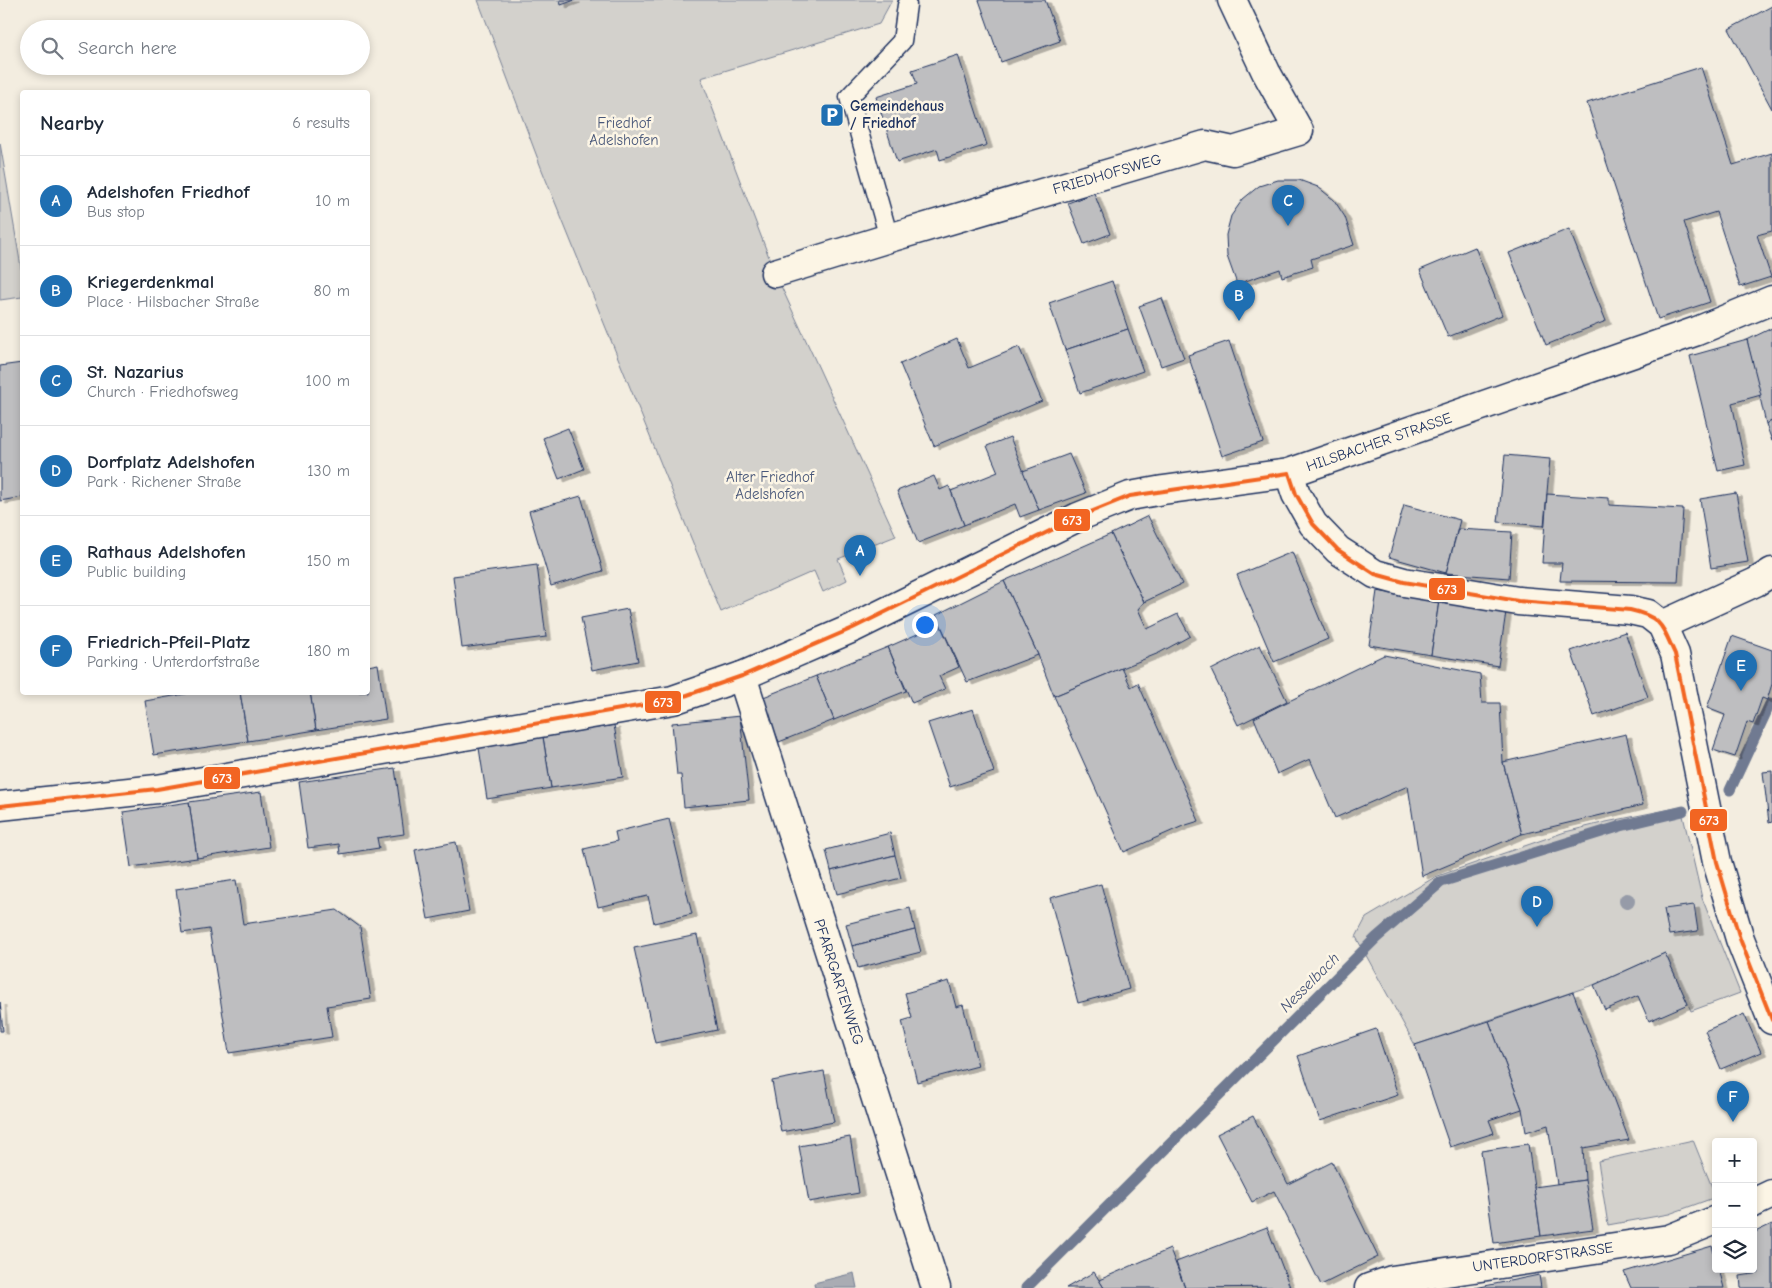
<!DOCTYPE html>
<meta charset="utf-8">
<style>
:root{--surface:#fff;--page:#f2f2f3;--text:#1f2937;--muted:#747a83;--line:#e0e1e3;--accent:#1f6fb2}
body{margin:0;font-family:"Comic Neue",sans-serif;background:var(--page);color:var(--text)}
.controls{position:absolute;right:15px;bottom:15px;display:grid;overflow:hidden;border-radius:5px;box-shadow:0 2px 8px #0003}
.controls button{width:45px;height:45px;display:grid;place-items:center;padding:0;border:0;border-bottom:1px solid var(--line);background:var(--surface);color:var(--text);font:25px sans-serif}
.you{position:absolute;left:924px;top:624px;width:18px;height:18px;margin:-12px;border:4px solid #fff;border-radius:50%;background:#1a73e8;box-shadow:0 0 0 8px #1a73e833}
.badge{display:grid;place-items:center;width:32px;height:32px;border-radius:50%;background:var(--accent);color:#fff;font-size:16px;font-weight:700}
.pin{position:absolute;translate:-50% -41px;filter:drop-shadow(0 1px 2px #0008)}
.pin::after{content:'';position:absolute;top:26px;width:18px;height:15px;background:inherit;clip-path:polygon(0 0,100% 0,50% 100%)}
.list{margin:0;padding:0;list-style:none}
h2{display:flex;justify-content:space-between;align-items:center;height:65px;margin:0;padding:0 20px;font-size:21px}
h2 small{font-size:16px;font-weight:400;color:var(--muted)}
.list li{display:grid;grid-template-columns:32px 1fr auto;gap:15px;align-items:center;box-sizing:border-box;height:90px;padding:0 20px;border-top:1px solid var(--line)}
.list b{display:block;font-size:19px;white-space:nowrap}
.list p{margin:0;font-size:16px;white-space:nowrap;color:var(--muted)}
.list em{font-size:16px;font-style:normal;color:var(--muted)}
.icon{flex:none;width:28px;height:28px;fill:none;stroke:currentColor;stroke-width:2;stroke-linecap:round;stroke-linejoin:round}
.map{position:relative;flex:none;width:1772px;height:1288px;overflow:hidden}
.search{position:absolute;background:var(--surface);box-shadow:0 2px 8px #0003;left:20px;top:20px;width:350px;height:55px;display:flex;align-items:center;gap:12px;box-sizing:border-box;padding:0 18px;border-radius:28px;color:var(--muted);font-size:19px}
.panel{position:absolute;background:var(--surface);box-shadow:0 2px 8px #0003;left:20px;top:90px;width:350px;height:605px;border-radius:5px}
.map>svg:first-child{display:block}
</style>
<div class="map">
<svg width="1772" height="1288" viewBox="0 0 1772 1288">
<defs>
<filter id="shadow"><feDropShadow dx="5.5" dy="3" stdDeviation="0" flood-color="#0004"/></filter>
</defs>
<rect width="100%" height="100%" fill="#f3ede0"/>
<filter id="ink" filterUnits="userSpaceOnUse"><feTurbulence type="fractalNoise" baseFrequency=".02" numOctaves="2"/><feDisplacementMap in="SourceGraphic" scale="10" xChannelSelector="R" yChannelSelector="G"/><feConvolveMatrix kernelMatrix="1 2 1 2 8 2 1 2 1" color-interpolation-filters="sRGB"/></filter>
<g filter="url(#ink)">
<g fill="#d3d1cc" stroke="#778095">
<polygon points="478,0 892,0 879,24 701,78 775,273 896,536 838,559 847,580 823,592 814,571 721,612 542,170"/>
<polygon points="0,143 22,273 22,297 0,300"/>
<polygon points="1681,807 1702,898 1740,993 1691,1011 1665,953 1596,984 1415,1045 1356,937 1366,918 1435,877 1565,832 1606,822"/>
<polygon points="1693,1140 1716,1197 1669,1214 1608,1225 1598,1161"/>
</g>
<polygon fill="#a9acb3" stroke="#707a91" points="854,1273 857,1288 815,1288 814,1283"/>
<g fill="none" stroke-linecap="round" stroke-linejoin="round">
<g stroke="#707a91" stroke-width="11">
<polyline points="1730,790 1770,704"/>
<polyline points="1026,1288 1376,938 1441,882 1621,826 1683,811"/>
</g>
</g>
<g fill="#bebec0" stroke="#1b2f5e" filter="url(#shadow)">
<polygon points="560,0 575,0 561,5"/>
<polygon points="979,0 1045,0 1060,41 1001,62"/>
<polygon points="1772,6 1772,109 1729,29"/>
<polygon points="958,55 987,145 940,160 937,149 897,162 876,97 917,84 912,70"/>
<polygon points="1701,67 1733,165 1772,153 1772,231 1757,235 1771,277 1740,287 1716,212 1684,222 1710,302 1658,319 1587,103"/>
<polygon points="1278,180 1299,180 1318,187 1334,200 1345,217 1354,245 1311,259 1313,267 1282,277 1280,269 1237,284 1227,256 1226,235 1231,216 1243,199 1259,186"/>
<polygon points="1094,193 1110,234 1084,244 1068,203"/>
<polygon points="1569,229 1606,321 1546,345 1509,253"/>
<polygon points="1475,247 1502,315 1448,337 1420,270"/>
<polygon points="1112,281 1128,329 1065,350 1049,303"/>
<polygon points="1162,298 1184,358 1161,366 1139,306"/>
<polygon points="1772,328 1772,421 1766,424 1747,340"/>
<polygon points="1128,329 1143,371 1080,393 1065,350"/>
<polygon points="957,339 969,368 1019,347 1042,401 934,446 900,364"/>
<polygon points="1747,340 1761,395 1732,403 1745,465 1718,471 1690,356"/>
<polygon points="1229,341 1263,442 1222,456 1188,355"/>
<polygon points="22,363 22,497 0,501 0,366"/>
<polygon points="1772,421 1772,441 1766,424"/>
<polygon points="568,428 584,469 559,479 543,438"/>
<polygon points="1010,437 1039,510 1020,517 1015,504 964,525 951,491 998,472 987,446"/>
<polygon points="1069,454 1086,493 1039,510 1023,471"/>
<polygon points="1505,455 1550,459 1544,526 1498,522"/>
<polygon points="934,476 940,490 949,486 964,525 918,543 897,491"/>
<polygon points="1736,493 1748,562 1711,568 1700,499"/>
<polygon points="1547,494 1609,498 1609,505 1683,509 1678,582 1560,581 1562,563 1542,563"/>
<polygon points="581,496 603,571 551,586 529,511"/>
<polygon points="1404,505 1460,520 1446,573 1389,557"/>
<polygon points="1148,516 1182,584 1144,602 1111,534"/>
<polygon points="1458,529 1512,532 1509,578 1446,573"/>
<polygon points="1111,534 1144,602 1138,609 1147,629 1178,614 1190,636 1159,653 1054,696 1038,655 1004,581"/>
<polygon points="1292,552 1328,639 1274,662 1237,575"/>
<polygon points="537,565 546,637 462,648 453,576"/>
<polygon points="1004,581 1038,655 967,682 936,615"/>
<polygon points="1377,591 1439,601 1431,655 1369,645"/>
<polygon points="1439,601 1506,612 1498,666 1431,655"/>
<polygon points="628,609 638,661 592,670 581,618"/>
<polygon points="940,624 959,667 939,676 945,689 912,703 888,647"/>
<polygon points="1625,632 1648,697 1594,716 1571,651"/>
<polygon points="1732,636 1772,650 1772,684 1767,700 1762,698 1753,724 1747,722 1735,757 1713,750 1725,715 1707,708"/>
<polygon points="1260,645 1287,701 1238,725 1211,670"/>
<polygon points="888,647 906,691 834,720 816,676"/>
<polygon points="1384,655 1480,674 1482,703 1500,703 1503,762 1522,834 1422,876 1408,786 1335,818 1310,759 1277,774 1254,718"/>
<polygon points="378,664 386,719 316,730 310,692 368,692 368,666"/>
<polygon points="1122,668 1131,687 1138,683 1199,821 1183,826 1124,852 1054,696"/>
<polygon points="816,676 834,720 779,742 761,698"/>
<polygon points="196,692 240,692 248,741 154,755 145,701"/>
<polygon points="240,692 310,692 316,730 248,741"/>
<polygon points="973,709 994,772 950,787 928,723"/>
<polygon points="740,716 749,800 684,807 681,775 677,775 672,723"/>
<polygon points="614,725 623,777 551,788 543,737"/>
<polygon points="1626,734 1643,805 1522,834 1503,762"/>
<polygon points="543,737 551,788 487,799 479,748"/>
<polygon points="395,768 404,834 377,838 379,848 340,854 339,844 308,848 299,782"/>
<polygon points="1772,771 1772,822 1769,823 1763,772"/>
<polygon points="261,792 269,847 197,858 189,802"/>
<polygon points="189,802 197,858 131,867 123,812"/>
<polygon points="669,819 692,914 654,923 648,896 598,907 584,849 617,841 615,832"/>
<polygon points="890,833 895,855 831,871 826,850"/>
<polygon points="456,842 469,911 428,919 415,850"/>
<polygon points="895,855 901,878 837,894 831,871"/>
<polygon points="236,880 243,924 337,910 360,927 371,999 327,1006 332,1037 229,1053 209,929 182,933 176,889"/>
<polygon points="1101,884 1129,989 1078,1003 1050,898"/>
<polygon points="1694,905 1698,931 1669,935 1664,909"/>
<polygon points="910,908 915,930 852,946 846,924"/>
<polygon points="915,930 921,952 858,968 852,946"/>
<polygon points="697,935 717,1030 655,1043 634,948"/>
<polygon points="1665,953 1688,1004 1649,1021 1638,996 1605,1010 1594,985"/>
<polygon points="949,981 956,1007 963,1005 978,1066 917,1082 902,1021 912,1018 905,993"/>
<polygon points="1573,992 1629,1140 1583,1148 1585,1180 1557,1184 1548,1125 1526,1132 1522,1109 1489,1021"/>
<polygon points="0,1002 3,1031 0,1031"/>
<polygon points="1744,1014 1761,1052 1721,1069 1705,1031"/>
<polygon points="1489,1021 1522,1109 1489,1120 1494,1133 1450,1147 1415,1045"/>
<polygon points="1376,1029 1398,1095 1320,1121 1298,1056"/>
<polygon points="824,1071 834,1122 781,1132 772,1081"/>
<polygon points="1253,1116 1288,1184 1332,1162 1378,1257 1321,1285 1274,1191 1252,1202 1217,1134"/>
<polygon points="850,1137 859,1193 809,1202 799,1146"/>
<polygon points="1528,1144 1541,1236 1494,1243 1481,1151"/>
<polygon points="1585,1180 1593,1229 1541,1236 1534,1187"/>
<polygon points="1772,1224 1772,1288 1741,1288 1740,1276 1759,1273 1753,1250 1753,1233"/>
<polygon points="1267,1227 1290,1287 1185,1288 1176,1262"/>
<polygon points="1712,1246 1716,1260 1716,1269 1719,1269 1724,1288 1631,1288 1624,1272"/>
<polygon points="1170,1249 1185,1288 1104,1288 1099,1280"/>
<polygon points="1094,1272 1104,1288 1066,1288"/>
<polygon points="1539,1275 1541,1288 1475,1288"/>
</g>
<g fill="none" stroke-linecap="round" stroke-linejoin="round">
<g stroke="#1b2f5e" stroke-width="21">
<polyline id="service" points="889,238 849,97 902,41 907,5"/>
</g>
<g stroke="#1b2f5e" stroke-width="31">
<g id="minor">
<polyline points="775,273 889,238 1205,145 1233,151 1299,131 1266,72 1232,0"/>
<polyline points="1662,625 1756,582 1772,572"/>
<polyline points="742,676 936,1288"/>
<polyline points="1753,1203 1772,1194"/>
<polyline points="1369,1288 1392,1280 1669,1239 1716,1220"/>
</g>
</g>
<g stroke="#1b2f5e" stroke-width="31">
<polyline id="tertiary" points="1289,473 1296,494 1313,524 1338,550 1375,574 1404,582 1518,601 1630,610 1648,614 1662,625 1675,654 1717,862 1740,939 1772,1020"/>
</g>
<g stroke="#1b2f5e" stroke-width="31">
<polyline id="secondary" points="0,806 157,789 673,700 742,676 853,628 1078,517 1130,496 1163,490 1289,473 1697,331 1772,300"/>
</g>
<use href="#service" stroke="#fcf5e5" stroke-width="18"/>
<use href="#minor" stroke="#fcf5e5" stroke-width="28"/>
<use href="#tertiary" stroke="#fcf5e5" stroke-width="28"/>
<use href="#secondary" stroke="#fcf5e5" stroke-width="28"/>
<g stroke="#fcf5e5" stroke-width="8">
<g id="bus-1">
<path d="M1289,473L1296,494L1313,524L1338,550L1375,574L1404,582L1518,601L1630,610C1662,617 1662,626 1675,654L1717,862L1740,939L1772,1020"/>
<polyline points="0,806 157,789 673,700 742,676 853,628 1078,517 1130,496 1289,473"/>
</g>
</g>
<use href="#bus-1" stroke="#f26522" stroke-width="4"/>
</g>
<circle fill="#969ba8" cx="1627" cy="901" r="8"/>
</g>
<defs>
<g id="parking-square" transform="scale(1.25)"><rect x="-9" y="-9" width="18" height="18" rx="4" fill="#1f6fb2" stroke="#fcf5e5"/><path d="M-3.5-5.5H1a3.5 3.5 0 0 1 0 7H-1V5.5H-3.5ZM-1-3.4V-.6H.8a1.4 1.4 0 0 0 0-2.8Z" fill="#fff"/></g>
</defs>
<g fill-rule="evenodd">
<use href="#parking-square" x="832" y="115"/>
</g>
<g text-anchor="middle" stroke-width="5" stroke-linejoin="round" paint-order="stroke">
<g font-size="15" font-weight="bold" fill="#1b2f5e" stroke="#fcf5e5" text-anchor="start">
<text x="850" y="111">Gemeindehaus<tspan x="850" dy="17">/ Friedhof</tspan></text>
</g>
<g font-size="15" fill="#49587a" stroke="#fcf5e5">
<text x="624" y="128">Friedhof<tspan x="624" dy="17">Adelshofen</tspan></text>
<text x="770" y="482">Alter Friedhof<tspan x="770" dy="17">Adelshofen</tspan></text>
</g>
<g font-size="15" fill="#1b2f5e" stroke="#fcf5e5">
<text transform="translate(1107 174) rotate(-16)" y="5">FRIEDHOFSWEG</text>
<text transform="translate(1379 442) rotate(-19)" y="5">HILSBACHER STRASSE</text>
<text transform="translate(839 982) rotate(72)" y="5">PFARRGARTENWEG</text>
<text transform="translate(1543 1257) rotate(-8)" y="5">UNTERDORFSTRASSE</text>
</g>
<g font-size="16" font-style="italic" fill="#465478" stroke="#fcf5e5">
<text transform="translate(1309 982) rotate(-45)" y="6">Nesselbach</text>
</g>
</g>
<g stroke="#fcf5e5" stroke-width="2">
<rect x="1053" y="508" width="38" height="24" rx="5" fill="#f26522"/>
<rect x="1428" y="577" width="38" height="24" rx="5" fill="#f26522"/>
<rect x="644" y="690" width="38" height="24" rx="5" fill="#f26522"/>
<rect x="203" y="766" width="38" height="24" rx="5" fill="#f26522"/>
<rect x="1689" y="808" width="39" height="24" rx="5" fill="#f26522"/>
</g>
<g font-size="14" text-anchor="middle" font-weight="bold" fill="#fff">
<text x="1072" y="525">673</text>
<text x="1447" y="594">673</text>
<text x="663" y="707">673</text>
<text x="222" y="783">673</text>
<text x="1709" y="825">673</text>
</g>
</svg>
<div class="controls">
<button>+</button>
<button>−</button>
<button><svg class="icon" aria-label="layers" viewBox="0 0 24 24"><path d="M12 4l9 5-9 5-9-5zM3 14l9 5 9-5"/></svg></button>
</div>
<div class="you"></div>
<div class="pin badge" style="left:860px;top:576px">A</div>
<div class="pin badge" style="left:1239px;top:321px">B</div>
<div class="pin badge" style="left:1288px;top:226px">C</div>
<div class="pin badge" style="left:1537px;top:927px">D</div>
<div class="pin badge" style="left:1741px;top:691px">E</div>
<div class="pin badge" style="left:1733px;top:1122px">F</div>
<div class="search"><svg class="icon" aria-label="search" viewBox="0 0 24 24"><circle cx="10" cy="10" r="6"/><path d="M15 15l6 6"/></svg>Search here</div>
<section class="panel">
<h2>Nearby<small>6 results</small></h2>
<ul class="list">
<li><span class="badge">A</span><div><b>Adelshofen Friedhof</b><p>Bus stop</p></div><em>10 m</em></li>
<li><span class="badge">B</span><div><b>Kriegerdenkmal</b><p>Place · Hilsbacher Straße</p></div><em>80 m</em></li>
<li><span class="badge">C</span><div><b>St. Nazarius</b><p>Church · Friedhofsweg</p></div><em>100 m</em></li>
<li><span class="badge">D</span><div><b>Dorfplatz Adelshofen</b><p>Park · Richener Straße</p></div><em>130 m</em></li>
<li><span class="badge">E</span><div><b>Rathaus Adelshofen</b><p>Public building</p></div><em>150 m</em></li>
<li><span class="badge">F</span><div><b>Friedrich-Pfeil-Platz</b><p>Parking · Unterdorfstraße</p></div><em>180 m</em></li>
</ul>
</section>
</div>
